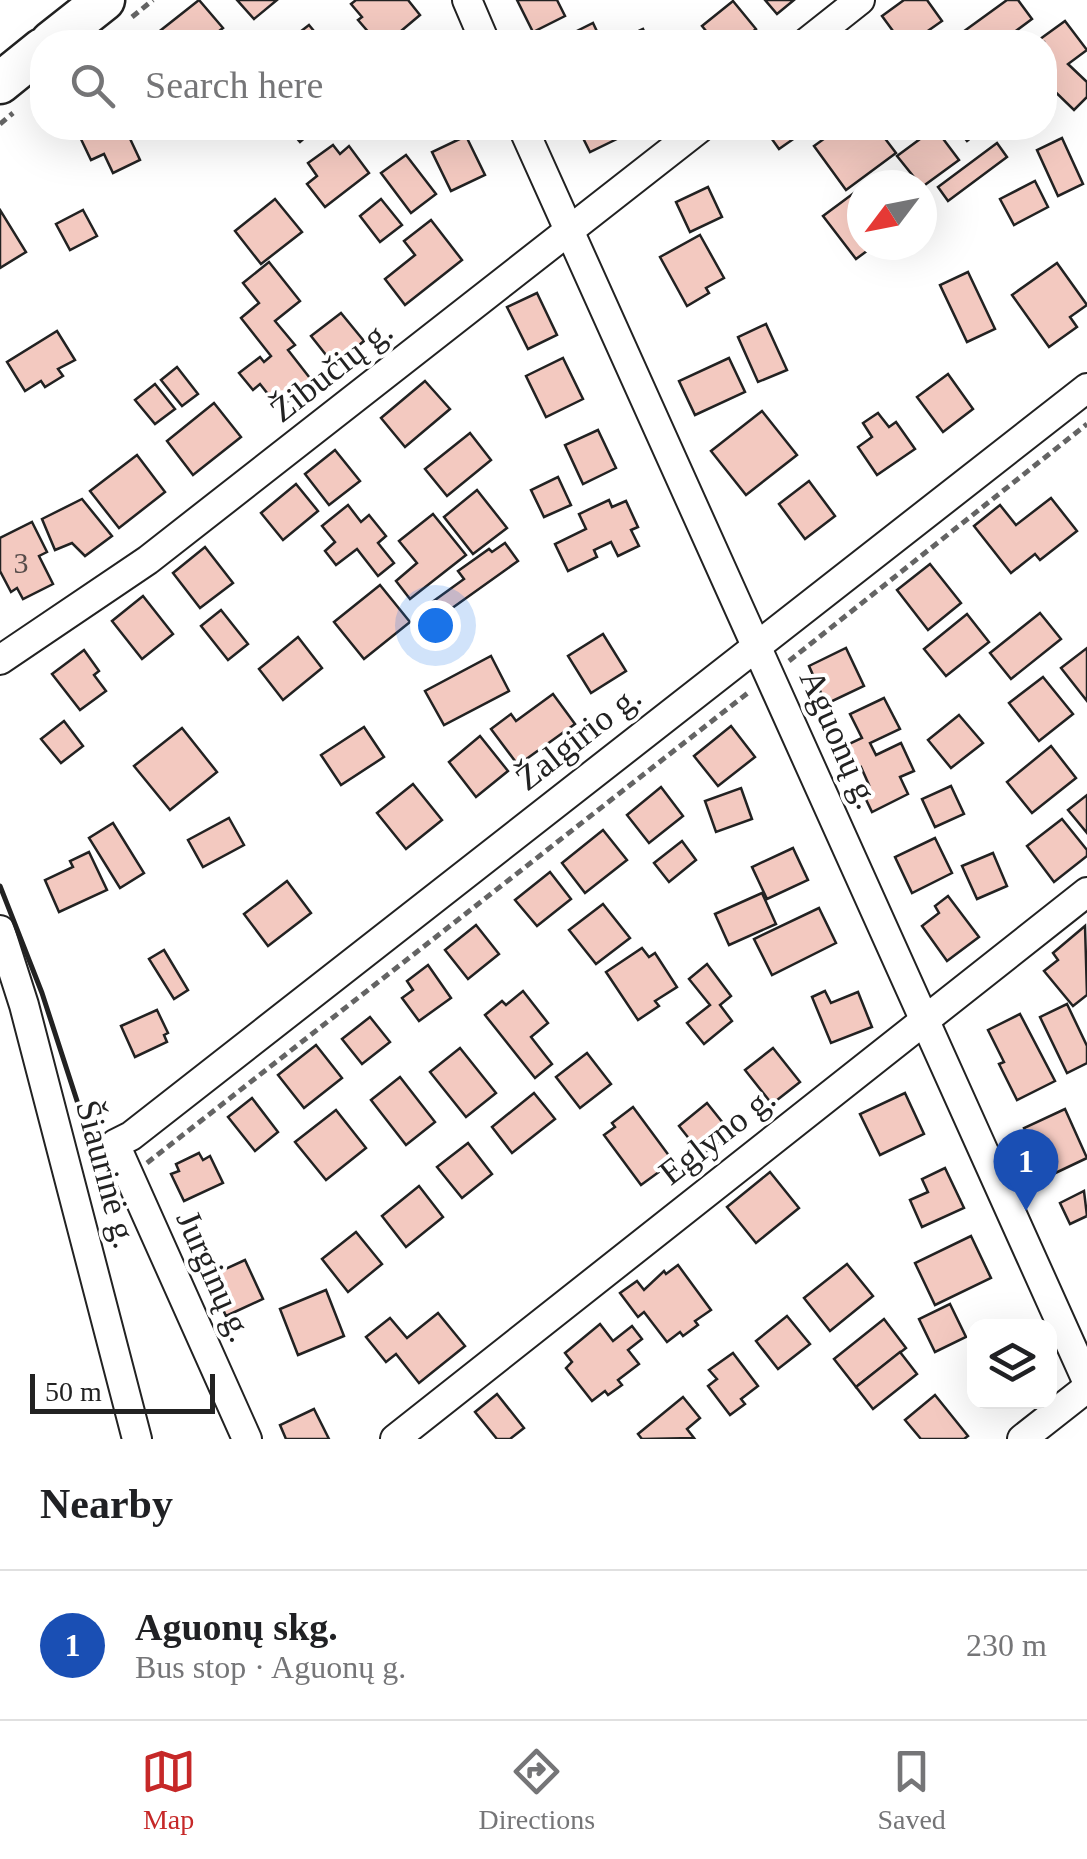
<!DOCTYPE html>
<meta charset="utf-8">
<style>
:root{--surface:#fff;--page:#f2f2f2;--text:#202124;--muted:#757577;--line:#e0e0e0;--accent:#c62828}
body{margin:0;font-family:Georgia,serif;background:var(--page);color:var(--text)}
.controls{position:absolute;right:30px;bottom:30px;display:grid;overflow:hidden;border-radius:20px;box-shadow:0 10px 40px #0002}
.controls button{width:90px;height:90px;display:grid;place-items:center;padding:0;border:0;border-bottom:2px solid var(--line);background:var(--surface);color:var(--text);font:50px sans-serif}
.compass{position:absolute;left:847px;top:170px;width:90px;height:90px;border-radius:50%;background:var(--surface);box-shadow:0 10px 40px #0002;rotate:238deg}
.scale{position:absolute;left:30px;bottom:25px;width:185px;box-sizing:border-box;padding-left:10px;border:5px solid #222;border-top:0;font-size:28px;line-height:35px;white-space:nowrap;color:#222;-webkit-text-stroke:8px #fff;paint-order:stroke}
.you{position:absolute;left:435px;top:625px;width:35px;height:35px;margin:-25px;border:8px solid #fff;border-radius:50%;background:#1a73e8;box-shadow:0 0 0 15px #1a73e833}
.badge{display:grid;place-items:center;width:65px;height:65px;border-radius:50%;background:var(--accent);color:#fff;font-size:32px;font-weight:700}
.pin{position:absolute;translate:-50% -82px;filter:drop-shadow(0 2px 5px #0008)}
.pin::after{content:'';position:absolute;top:52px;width:35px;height:30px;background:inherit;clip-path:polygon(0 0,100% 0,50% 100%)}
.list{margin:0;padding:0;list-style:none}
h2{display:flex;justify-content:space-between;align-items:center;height:130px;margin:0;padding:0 40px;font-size:42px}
h2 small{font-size:32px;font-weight:400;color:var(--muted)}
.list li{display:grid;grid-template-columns:65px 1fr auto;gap:30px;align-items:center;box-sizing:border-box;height:150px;padding:0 40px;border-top:2px solid var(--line)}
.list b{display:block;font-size:38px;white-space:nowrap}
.list p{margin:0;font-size:32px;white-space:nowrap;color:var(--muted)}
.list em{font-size:32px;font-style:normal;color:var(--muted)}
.icon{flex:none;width:55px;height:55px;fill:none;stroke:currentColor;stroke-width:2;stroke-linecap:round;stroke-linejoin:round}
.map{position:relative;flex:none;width:1087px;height:1439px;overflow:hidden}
.search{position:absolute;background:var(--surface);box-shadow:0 10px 40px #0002;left:30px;right:30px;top:30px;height:110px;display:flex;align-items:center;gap:25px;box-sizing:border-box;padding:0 35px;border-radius:40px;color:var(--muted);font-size:38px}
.sheet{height:280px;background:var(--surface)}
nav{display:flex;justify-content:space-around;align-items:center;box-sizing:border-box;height:140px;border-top:2px solid var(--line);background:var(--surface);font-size:28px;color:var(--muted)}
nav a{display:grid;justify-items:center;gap:5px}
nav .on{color:var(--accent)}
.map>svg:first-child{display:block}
</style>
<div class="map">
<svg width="1087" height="1439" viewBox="0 0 1087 1439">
<rect width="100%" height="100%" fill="#fff"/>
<g fill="#f3c9c0" stroke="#222" stroke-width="2.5">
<polygon points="199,0 223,28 205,42 163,42 156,34"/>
<polygon points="237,0 277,0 254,19"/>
<polygon points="356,0 408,0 420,15 388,42 377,42 358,20 362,17 351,4"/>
<polygon points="517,0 557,0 565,16 533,32"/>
<polygon points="765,0 794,0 777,14"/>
<polygon points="904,0 927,0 942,21 912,42 901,42 882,16"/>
<polygon points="1007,0 1018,0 1032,19 1001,42 960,42 956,37"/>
<polygon points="733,1 756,29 741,42 737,37 730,42 715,42 702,26"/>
<polygon points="1065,21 1087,50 1068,64 1087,82 1087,97 1074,110 1044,81 1044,42 1036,42"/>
<polygon points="593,23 602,42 568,42 565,37"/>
<polygon points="309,25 323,42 287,42"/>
<polygon points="643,29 649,42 615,42"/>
<polygon points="95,128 125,128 140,160 113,173 104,154 91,160 79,135"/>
<polygon points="288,128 316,128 300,142"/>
<polygon points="578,128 619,128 623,136 590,152"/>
<polygon points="764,128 809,128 779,149"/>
<polygon points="839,128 877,128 896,153 846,190 814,146"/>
<polygon points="935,128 959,160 922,187 897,156"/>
<polygon points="957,128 998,128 986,137 981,130 967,141"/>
<polygon points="466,136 485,175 451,191 432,152"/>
<polygon points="1062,138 1083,184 1058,196 1037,150"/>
<polygon points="997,143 1007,157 948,201 938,187"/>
<polygon points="333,145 340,154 349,146 369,173 325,207 307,184 317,176 308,163"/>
<polygon points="406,155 436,194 411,213 381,173"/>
<polygon points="1035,181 1048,207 1014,225 1000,199"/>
<polygon points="708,187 722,217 690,232 676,202"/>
<polygon points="862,187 862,245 875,245 856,259 823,216"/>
<polygon points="275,199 302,232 261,264 235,231"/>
<polygon points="381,199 402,225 380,242 360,216"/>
<polygon points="0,210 26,252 0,268"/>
<polygon points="83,210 97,236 70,250 56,224"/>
<polygon points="431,220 462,260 405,305 385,279 415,255 404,241"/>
<polygon points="700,235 724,278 706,288 709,293 687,306 660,257"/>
<polygon points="269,262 300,301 275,321 295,345 288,350 313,382 279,408 260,384 253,390 239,373 260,357 264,362 271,356 241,318 259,303 243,283"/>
<polygon points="1057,263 1087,305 1070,317 1077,327 1049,347 1012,295"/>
<polygon points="968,272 995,329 967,342 940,285"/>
<polygon points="537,293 557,335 528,349 507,307"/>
<polygon points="341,313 364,341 334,365 311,336"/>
<polygon points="766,324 787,370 758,382 738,337"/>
<polygon points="57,331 75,360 58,369 63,376 45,387 41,381 25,391 7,362"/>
<polygon points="563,358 583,399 546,417 526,376"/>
<polygon points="729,358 745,392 695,415 679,381"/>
<polygon points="177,367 198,394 182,406 161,380"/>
<polygon points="948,374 973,409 943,432 917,397"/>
<polygon points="425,381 450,409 405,447 381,418"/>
<polygon points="155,384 175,409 155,424 135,400"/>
<polygon points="214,403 241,437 193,475 167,441"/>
<polygon points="762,411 797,455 746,495 711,451"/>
<polygon points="878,413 889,427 896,422 915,449 877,475 858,447 872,437 863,423"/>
<polygon points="598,430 616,468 583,484 565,445"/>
<polygon points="470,433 491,460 447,496 425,469"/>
<polygon points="335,450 360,481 329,505 305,474"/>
<polygon points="137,455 165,492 119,528 90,491"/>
<polygon points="558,477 571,505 544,517 531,490"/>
<polygon points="809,481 835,516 805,539 779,504"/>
<polygon points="296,484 318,511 283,540 261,513"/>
<polygon points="477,490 507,528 473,554 444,517"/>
<polygon points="1051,498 1077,531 1040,560 1035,554 1011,573 974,526 1000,505 1016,525"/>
<polygon points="82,499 112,536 85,556 72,543 55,550 42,519"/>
<polygon points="609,500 612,507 626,501 638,527 631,530 639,546 618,556 611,542 594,550 597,557 568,571 555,544 586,529 579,514"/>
<polygon points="348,505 361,522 369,515 386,536 378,543 394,563 378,576 357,549 336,565 325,551 335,542 322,526"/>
<polygon points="433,514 466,555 410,599 396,581 417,563 399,541"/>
<polygon points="32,522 47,552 39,556 53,584 23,599 17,588 11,592 0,571 0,538"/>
<polygon points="505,543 518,561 427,626 417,613 464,579 458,571 489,549 492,552"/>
<polygon points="205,547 233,583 200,608 173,573"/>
<polygon points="930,564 961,603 928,630 897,590"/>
<polygon points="380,585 410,622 364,659 334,622"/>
<polygon points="143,596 173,634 142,659 112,621"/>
<polygon points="221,610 248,644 228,660 201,626"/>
<polygon points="1040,613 1061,639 1011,679 990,653"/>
<polygon points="967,614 989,642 946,676 924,649"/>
<polygon points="603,634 626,671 591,693 568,656"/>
<polygon points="298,637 322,668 283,700 259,669"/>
<polygon points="846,648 864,686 826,704 809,666"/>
<polygon points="1087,648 1087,701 1061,668"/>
<polygon points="84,650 99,671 94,675 106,691 80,710 52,674"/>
<polygon points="491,656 509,691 444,725 425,691"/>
<polygon points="1043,677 1073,714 1039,741 1009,703"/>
<polygon points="553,694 575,724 518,765 491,729 511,714 516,721"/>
<polygon points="884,698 900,729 870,743 876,755 901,743 914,771 900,777 908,794 872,812 861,789 869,785 861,767 847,774 836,750 862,738 850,714"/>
<polygon points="959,715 983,743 951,768 928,740"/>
<polygon points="64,721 83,746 61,763 41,739"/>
<polygon points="731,726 755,757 718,786 694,756"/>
<polygon points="364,727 384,757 341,785 321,755"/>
<polygon points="182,728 217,772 170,810 134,766"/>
<polygon points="480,736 508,771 476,797 449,762"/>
<polygon points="1051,746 1076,778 1032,813 1007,782"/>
<polygon points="413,784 442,820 406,849 377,813"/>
<polygon points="951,786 964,814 935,827 922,799"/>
<polygon points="661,787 683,816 649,843 627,815"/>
<polygon points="741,788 752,819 716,832 705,801"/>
<polygon points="1087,795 1087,833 1068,810"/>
<polygon points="229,818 244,845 203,867 188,840"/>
<polygon points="1062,819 1087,850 1087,856 1054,882 1027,846"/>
<polygon points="113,823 144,873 120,888 89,838"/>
<polygon points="603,830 627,860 585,893 562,863"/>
<polygon points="935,838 952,873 912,893 895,857"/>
<polygon points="682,841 696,860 669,882 654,863"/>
<polygon points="793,848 808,880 767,899 752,867"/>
<polygon points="89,852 107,890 59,912 45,880 73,867 70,861"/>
<polygon points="993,853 1007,886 977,899 962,866"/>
<polygon points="550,872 571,899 537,926 515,900"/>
<polygon points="287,881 311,913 268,946 244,914"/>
<polygon points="762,893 776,924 729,945 715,914"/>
<polygon points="948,896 979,937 947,961 922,926 939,913 935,906"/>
<polygon points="603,904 630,938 596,964 569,930"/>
<polygon points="819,908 836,943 772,975 754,939"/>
<polygon points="476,925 499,954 468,979 445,950"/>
<polygon points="1085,926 1087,995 1073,1006 1044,971 1058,960 1053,953"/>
<polygon points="642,948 649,957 655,953 677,987 655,1001 659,1006 638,1020 606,972"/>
<polygon points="164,950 188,990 174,999 149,959"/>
<polygon points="707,964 731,996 720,1005 732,1021 704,1044 687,1023 710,1005 689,979"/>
<polygon points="428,965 451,998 419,1021 402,998 413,990 407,981"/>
<polygon points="523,991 548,1023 531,1037 552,1064 535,1078 485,1015 502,1001 506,1005"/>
<polygon points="825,991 831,1003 858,992 872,1027 831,1043 812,997"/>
<polygon points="1067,1004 1087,1046 1087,1063 1067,1073 1040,1017"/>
<polygon points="157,1010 168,1033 164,1035 167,1042 135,1057 121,1026"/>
<polygon points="1020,1014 1055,1081 1017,1100 999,1064 1004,1062 988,1030"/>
<polygon points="370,1017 390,1042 362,1064 342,1039"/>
<polygon points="316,1045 342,1078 304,1108 278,1075"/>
<polygon points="460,1048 496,1093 466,1117 430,1072"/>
<polygon points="773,1048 800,1082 772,1104 745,1070"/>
<polygon points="587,1053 611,1084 580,1108 556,1077"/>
<polygon points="400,1077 435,1122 406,1145 371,1100"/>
<polygon points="534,1093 555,1119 512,1153 492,1127"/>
<polygon points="905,1093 924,1134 880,1155 860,1114"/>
<polygon points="252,1098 278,1132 255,1151 228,1117"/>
<polygon points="707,1103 731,1133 702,1155 679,1126"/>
<polygon points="633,1107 670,1157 660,1164 663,1169 641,1185 604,1135 615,1127 612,1123"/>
<polygon points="1065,1109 1087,1158 1047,1177 1024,1128"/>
<polygon points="336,1110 366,1148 326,1180 295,1142"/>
<polygon points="468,1143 492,1174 462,1198 437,1167"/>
<polygon points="199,1153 203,1160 210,1156 223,1183 184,1201 171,1174 179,1171 176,1164"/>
<polygon points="945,1168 964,1208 922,1227 910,1200 928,1192 922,1179"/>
<polygon points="770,1172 799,1208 756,1243 727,1207"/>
<polygon points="419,1186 443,1217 406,1247 382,1216"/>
<polygon points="1084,1191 1087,1216 1070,1224 1060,1203"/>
<polygon points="356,1232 382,1264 348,1292 322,1259"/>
<polygon points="971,1236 991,1278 935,1305 915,1263"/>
<polygon points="245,1260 263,1299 226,1316 208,1277"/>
<polygon points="847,1264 873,1296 830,1331 804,1298"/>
<polygon points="678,1265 711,1310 695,1321 698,1325 683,1336 680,1332 667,1342 644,1312 638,1317 620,1293 637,1281 644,1290 664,1271 666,1274"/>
<polygon points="326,1290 344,1336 298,1355 280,1309"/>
<polygon points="950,1304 966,1337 935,1352 919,1319"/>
<polygon points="438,1313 465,1346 419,1383 396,1354 386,1362 366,1337 390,1318 407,1338"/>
<polygon points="787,1316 810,1344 778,1369 756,1341"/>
<polygon points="884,1319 906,1348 856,1387 834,1359"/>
<polygon points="600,1324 613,1341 632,1326 642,1339 628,1350 639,1364 618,1380 622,1385 608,1395 605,1391 592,1401 566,1368 572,1362 565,1353"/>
<polygon points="900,1352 917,1374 873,1409 856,1387"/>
<polygon points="733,1353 758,1386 741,1399 745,1404 730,1415 708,1386 717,1379 709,1370"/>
<polygon points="497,1394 524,1428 510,1439 497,1439 475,1412"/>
<polygon points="935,1395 968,1436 964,1439 921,1439 905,1420"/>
<polygon points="683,1397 700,1418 687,1429 694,1438 642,1439 638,1434"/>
<polygon points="314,1409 329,1439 286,1439 280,1425"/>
</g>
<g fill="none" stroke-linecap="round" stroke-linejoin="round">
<g stroke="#222" stroke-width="32">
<g id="minor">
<polyline points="467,0 485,42"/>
<polyline points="807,42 860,0"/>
<polyline points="523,128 1087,1381"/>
<polyline points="0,660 148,560 700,128"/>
<polyline points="0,930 24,1005 137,1439"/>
<polyline points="247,1439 115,1144 131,1136 1087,388"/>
<polyline points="395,1439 1087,892"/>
<polyline points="1022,1439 1087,1388"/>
</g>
</g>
<g stroke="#222" stroke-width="45">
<g id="highway">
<polyline points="51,42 104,0"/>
<polyline points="0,83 42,49"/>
</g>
</g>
<g stroke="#646464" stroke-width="5" stroke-dasharray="8 5" stroke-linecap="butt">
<polyline points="132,17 153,0"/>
<polyline points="0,124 13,113"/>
<polyline points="789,661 1087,424"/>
<polyline points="89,1140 84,1123 102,1113"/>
<polyline points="147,1163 749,692"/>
<polyline points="98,1174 107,1212"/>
</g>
<use href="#minor" stroke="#fff" stroke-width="28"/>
<use href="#highway" stroke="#fff" stroke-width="40"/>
<polyline stroke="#222" stroke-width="5" points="0,886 42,993 80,1110"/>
</g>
<g text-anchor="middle" stroke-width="8" stroke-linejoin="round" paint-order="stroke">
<g font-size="30" fill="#564c4a">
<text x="21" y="573">3</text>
</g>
<g font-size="35" fill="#222" stroke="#fff">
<text transform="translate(331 370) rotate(-38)" y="12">Žibučių g.</text>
<text transform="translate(578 737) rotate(-38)" y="12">Žalgirio g.</text>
<text transform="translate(840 739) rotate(66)" y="12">Aguonų g.</text>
<text transform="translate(717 1135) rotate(-38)" y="12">Eglyno g.</text>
<text transform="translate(107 1174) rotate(75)" y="12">Šiaurinė g.</text>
<text transform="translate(215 1276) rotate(66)" y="12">Jurginų g.</text>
</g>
</g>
</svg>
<div class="controls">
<button><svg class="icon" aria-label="layers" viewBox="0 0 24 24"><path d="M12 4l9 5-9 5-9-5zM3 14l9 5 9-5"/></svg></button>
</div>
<svg class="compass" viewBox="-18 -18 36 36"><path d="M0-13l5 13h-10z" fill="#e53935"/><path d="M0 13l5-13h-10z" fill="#757577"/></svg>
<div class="scale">50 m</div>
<div class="you"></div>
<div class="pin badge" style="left:1026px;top:1211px;background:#1a4fb4">1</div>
<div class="search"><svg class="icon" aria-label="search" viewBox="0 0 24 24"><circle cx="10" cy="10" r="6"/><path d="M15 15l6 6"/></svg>Search here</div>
</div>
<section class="sheet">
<h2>Nearby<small></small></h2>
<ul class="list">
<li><span class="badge" style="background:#1a4fb4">1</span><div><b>Aguonų skg.</b><p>Bus stop · Aguonų g.</p></div><em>230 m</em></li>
</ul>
</section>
<nav>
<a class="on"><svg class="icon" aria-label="map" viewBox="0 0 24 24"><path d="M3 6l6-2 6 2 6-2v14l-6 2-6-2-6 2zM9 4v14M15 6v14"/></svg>Map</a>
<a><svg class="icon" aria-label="directions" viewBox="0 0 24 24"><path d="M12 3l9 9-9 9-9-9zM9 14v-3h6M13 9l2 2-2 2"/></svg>Directions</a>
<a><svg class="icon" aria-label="saved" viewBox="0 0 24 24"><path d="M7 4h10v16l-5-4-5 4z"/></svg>Saved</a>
</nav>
